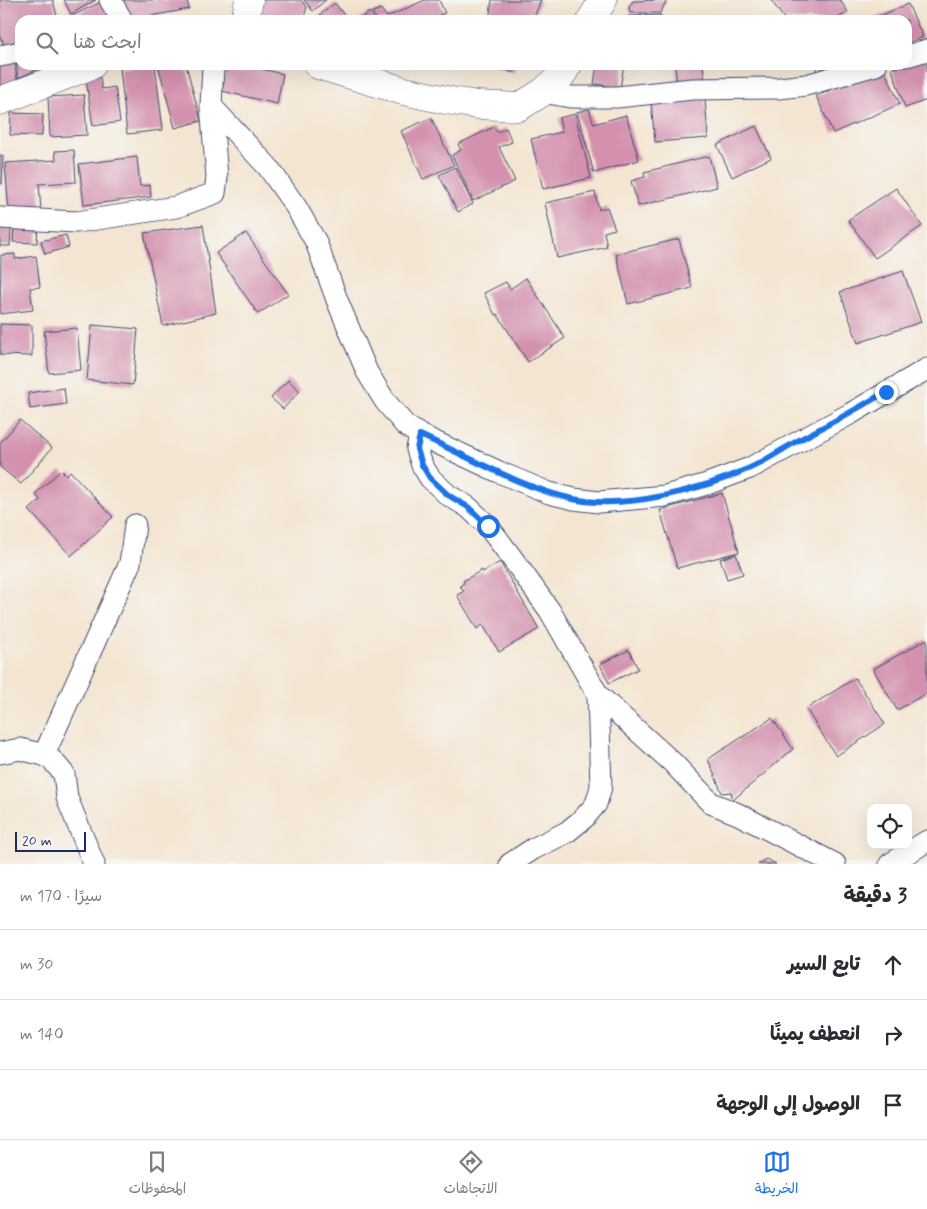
<!DOCTYPE html>
<html lang="ar">
<meta charset="utf-8">
<style>
:root{--surface:#fff;--page:#f2f2f3;--text:#2b2b33;--muted:#7c7c81;--line:#e1e1e2;--accent:#1a73e8}
body{margin:0;font-family:Mynerve,"Playpen Sans Arabic",sans-serif;background:var(--page);color:var(--text);direction:rtl}
.controls{position:absolute;right:15px;bottom:15px;display:grid;overflow:hidden;border-radius:10px;box-shadow:0 5px 20px #0002}
.controls button{width:45px;height:45px;display:grid;place-items:center;padding:0;border:0;border-bottom:1px solid var(--line);background:var(--surface);color:var(--text);font:25px sans-serif}
.scale{position:absolute;left:15px;bottom:12px;width:71px;box-sizing:border-box;padding-left:5px;border:2px solid #1b2f5e;border-top:0;font-size:14px;line-height:18px;white-space:nowrap;color:#1b2f5e;-webkit-text-stroke:4px #f6f6f2;paint-order:stroke}
.stop{position:absolute;width:15px;height:15px;margin:-11px;border:4px solid #1a73e8;border-radius:50%;background:#fff}
.stop.end{background:#1a73e8;border-color:#fff;box-shadow:0 1px 5px #0008}
.list{margin:0;padding:0;list-style:none}
h2{display:flex;justify-content:space-between;align-items:center;height:65px;margin:0;padding:0 20px;font-size:21px}
h2 small{font-size:16px;font-weight:400;color:var(--muted)}
.list li{display:grid;grid-template-columns:32px 1fr auto;gap:15px;align-items:center;box-sizing:border-box;height:70px;padding:0 20px;border-top:1px solid var(--line)}
.list b{display:block;font-size:19px;white-space:nowrap}
.list em{font-size:16px;font-style:normal;color:var(--muted)}
.icon{flex:none;width:28px;height:28px;fill:none;stroke:currentColor;stroke-width:2;stroke-linecap:round;stroke-linejoin:round}
.map{position:relative;flex:none;width:927px;height:864px;overflow:hidden;direction:ltr}
.search{position:absolute;background:var(--surface);box-shadow:0 5px 20px #0002;left:15px;right:15px;top:15px;height:55px;display:flex;align-items:center;gap:12px;box-sizing:border-box;padding:0 18px;border-radius:15px;color:var(--muted);font-size:19px}
.sheet{height:275px;background:var(--surface)}
nav{display:flex;justify-content:space-around;align-items:center;box-sizing:border-box;height:70px;border-top:1px solid var(--line);background:var(--surface);font-size:14px;color:var(--muted)}
nav a{display:grid;justify-items:center;gap:2px}
nav .on{color:var(--accent)}
.map>svg:first-child{display:block}
</style>
<div class="map">
<svg width="927" height="864" viewBox="0 0 927 864">
<rect width="100%" height="100%" fill="#f6f6f2"/>
<filter id="ink" filterUnits="userSpaceOnUse"><feTurbulence type="fractalNoise" baseFrequency=".02" numOctaves="2"/><feDisplacementMap in="SourceGraphic" scale="10" xChannelSelector="R" yChannelSelector="G"/><feConvolveMatrix kernelMatrix="1 2 1 2 8 2 1 2 1" color-interpolation-filters="sRGB"/></filter>
<filter id="wash" filterUnits="userSpaceOnUse"><feTurbulence type="fractalNoise" baseFrequency=".0096" numOctaves="4" result="noise"/><feDisplacementMap in="SourceGraphic" scale="20" xChannelSelector="R" yChannelSelector="G"/><feGaussianBlur stdDeviation="1.12" result="paint"/><feColorMatrix in="noise" values="0 0 0 0 0 0 0 0 0 0 0 0 0 0 0 0 0 1.4 0 .05"/><feComposite in="paint" operator="in"/></filter>
<g filter="url(#wash)">
<rect width="100%" height="100%" fill="#f4e5d2"/>
<g id="blocks">
<g fill="#d391ae">
<polygon points="0,0 53,0 58,20 20,20 20,46 5,49 2,39 0,39"/>
<polygon points="64,0 96,0 71,14"/>
<polygon points="105,0 112,20 73,20 72,16"/>
<polygon points="115,0 187,0 189,9 129,20"/>
<polygon points="252,0 301,0 307,7 303,20 276,20 258,15"/>
<polygon points="304,0 326,0 313,11"/>
<polygon points="425,0 439,0 445,13 439,15 441,20 377,20 372,12 381,9 387,17"/>
<polygon points="492,0 541,0 533,20 489,20"/>
<polygon points="667,0 660,13 630,13 629,7 633,1"/>
<polygon points="771,0 840,0 848,12 835,20 785,20"/>
<polygon points="335,3 348,20 316,20 315,19"/>
<polygon points="908,4 923,37 907,43 907,20 870,20"/>
<polygon points="370,12 375,20 357,20"/>
<polygon points="661,15 661,20 628,20 628,16"/>
<polygon points="927,57 927,100 905,108 892,69"/>
<polygon points="20,59 20,65 48,65 18,78 16,60"/>
<polygon points="14,61 17,79 0,87 0,64"/>
<polygon points="155,65 163,130 127,134 120,68"/>
<polygon points="158,65 186,65 201,121 175,128"/>
<polygon points="228,65 244,65 283,74 277,104 222,91"/>
<polygon points="491,65 517,65 514,73"/>
<polygon points="597,65 624,65 620,88 594,84"/>
<polygon points="675,65 703,65 705,84 677,86"/>
<polygon points="814,65 856,65 819,75"/>
<polygon points="883,67 900,104 833,133 816,96"/>
<polygon points="99,72 102,89 115,87 120,122 93,126 85,74"/>
<polygon points="84,95 87,135 50,137 48,97"/>
<polygon points="705,98 708,138 655,142 651,103"/>
<polygon points="589,109 594,124 626,115 639,160 594,173 577,112"/>
<polygon points="11,113 43,114 42,136 10,135"/>
<polygon points="575,114 591,178 543,189 531,139 562,132 559,118"/>
<polygon points="431,118 454,165 423,179 401,131"/>
<polygon points="756,126 771,158 732,177 717,145"/>
<polygon points="494,127 497,132 506,128 512,142 499,147 515,181 473,201 452,155 461,150 458,144"/>
<polygon points="74,150 76,182 39,184 41,211 9,213 5,163 56,160 55,151"/>
<polygon points="0,155 3,156 2,184 0,184"/>
<polygon points="709,156 717,187 638,206 631,181 645,177 644,172"/>
<polygon points="137,157 140,186 150,185 151,197 84,205 79,164"/>
<polygon points="455,167 473,204 458,212 439,175"/>
<polygon points="896,188 922,226 875,258 848,220"/>
<polygon points="595,192 599,210 607,207 615,229 604,232 607,247 557,258 545,203"/>
<polygon points="0,222 11,222 10,246 0,246"/>
<polygon points="14,223 38,224 37,243 13,242"/>
<polygon points="203,225 216,313 163,326 144,233"/>
<polygon points="246,233 288,294 258,314 216,253"/>
<polygon points="66,235 69,247 45,254 41,241"/>
<polygon points="679,239 692,288 628,304 616,254"/>
<polygon points="15,254 15,259 36,256 40,287 30,288 33,310 0,314 1,255"/>
<polygon points="903,271 921,322 858,343 840,292"/>
<polygon points="526,278 565,338 528,362 497,314 495,315 484,293 506,282 510,289"/>
<polygon points="0,324 32,325 32,356 0,355"/>
<polygon points="92,325 138,329 133,385 87,380"/>
<polygon points="77,328 81,370 49,373 44,331"/>
<polygon points="288,380 300,391 283,409 271,398"/>
<polygon points="64,388 66,404 30,409 28,393"/>
<polygon points="20,420 52,448 21,484 0,467 0,443"/>
<polygon points="61,470 66,475 70,471 113,517 71,556 29,510 40,500 35,494"/>
<polygon points="722,493 739,552 677,568 660,510"/>
<polygon points="736,554 743,574 727,579 720,559"/>
<polygon points="500,562 539,629 499,652 483,625 477,629 457,595 464,591 460,586 464,583 463,581 482,570 483,572"/>
<polygon points="927,639 927,693 897,710 873,669"/>
<polygon points="629,650 638,669 609,683 600,664"/>
<polygon points="855,678 885,724 836,756 806,709"/>
<polygon points="772,718 793,749 733,800 731,792 722,793 708,759"/>
<polygon points="766,859 776,864 758,864"/>
</g>
</g>
</g>
<g filter="url(#ink)">
<use href="#blocks" fill-opacity="0" stroke="#3c4a6f" stroke-width="1"/>
<g fill="none" stroke-linecap="round" stroke-linejoin="round">
<g stroke="#3c4a6f" stroke-width="23">
<g id="minor">
<polyline points="110,0 122,20"/>
<polyline points="0,56 20,52"/>
<polyline points="907,56 927,50"/>
<polyline points="213,65 211,106 268,167 296,207 316,242 337,300 367,372 385,401 405,425 420,435 499,472 549,493 574,499 599,502 665,496 707,484 750,468 850,414 927,369"/>
<polyline points="543,92 570,97 617,97 692,89 779,88 806,85 876,65"/>
<polyline points="0,218 77,222 176,207 215,193 217,177 211,106"/>
<polyline points="420,435 417,449 422,465 430,478 448,495 468,507 488,526 512,558 550,611 598,695 673,763 711,803 738,814 835,864"/>
<polyline points="0,753 20,749 44,755 53,761 64,774 67,798 94,864"/>
<polyline points="44,755 123,579 130,563 135,525"/>
<polyline points="510,864 533,849 567,832 584,818 596,804 601,787 598,695"/>
<polyline points="890,864 927,841"/>
</g>
</g>
<g stroke="#3c4a6f" stroke-width="29">
<polyline id="tertiary" points="245,20 249,0"/>
</g>
<g stroke="#3c4a6f" stroke-width="29">
<g id="secondary">
<polyline points="591,20 603,0"/>
<polyline points="318,65 404,91 446,100 478,105 519,107 543,92 561,76 568,65"/>
<polyline points="0,101 92,65"/>
</g>
</g>
<use href="#minor" stroke="#fff" stroke-width="21"/>
<use href="#tertiary" stroke="#fff" stroke-width="28"/>
<use href="#secondary" stroke="#fff" stroke-width="28"/>
</g>
</g>
<g fill="none" stroke-linecap="round" stroke-linejoin="round" filter="url(#ink)">
<path stroke="#1a73e8" stroke-width="6" d="M488,526L468,507L448,495L430,478L422,465L417,449L420,435C470,457 519,487 573,499C626,510 701,490 750,468C767,460 783,449 799,440C828,425 857,409 886,392"/>
</g>
</svg>
<div class="controls">
<button><svg class="icon" aria-label="locate" viewBox="0 0 24 24"><circle cx="12" cy="12" r="6"/><path d="M12 2v4M12 18v4M2 12h4M18 12h4"/></svg></button>
</div>
<div class="scale">20 m</div>
<div class="stop" style="left:488px;top:526px"></div>
<div class="stop end" style="left:886px;top:392px"></div>
<div class="search"><svg class="icon" aria-label="search" viewBox="0 0 24 24"><circle cx="10" cy="10" r="6"/><path d="M15 15l6 6"/></svg>ابحث هنا</div>
</div>
<section class="sheet">
<h2>3 دقيقة<small>سيرًا · 170 m</small></h2>
<ul class="list">
<li><svg class="icon" aria-label="ahead" viewBox="0 0 24 24"><path d="M12 20V5M6 11l6-6 6 6"/></svg><div><b>تابع السير</b></div><em>30 m</em></li>
<li><svg class="icon" aria-label="right" viewBox="0 0 24 24"><path d="M7 20v-9h11M14 6l5 5-5 5"/></svg><div><b>انعطف يمينًا</b></div><em>140 m</em></li>
<li><svg class="icon" aria-label="arrive" viewBox="0 0 24 24"><path d="M6 21V4h12l-3 4 3 4H6"/></svg><div><b>الوصول إلى الوجهة</b></div></li>
</ul>
</section>
<nav>
<a class="on"><svg class="icon" aria-label="map" viewBox="0 0 24 24"><path d="M3 6l6-2 6 2 6-2v14l-6 2-6-2-6 2zM9 4v14M15 6v14"/></svg>الخريطة</a>
<a><svg class="icon" aria-label="directions" viewBox="0 0 24 24"><path d="M12 3l9 9-9 9-9-9zM9 14v-3h6M13 9l2 2-2 2"/></svg>الاتجاهات</a>
<a><svg class="icon" aria-label="saved" viewBox="0 0 24 24"><path d="M7 4h10v16l-5-4-5 4z"/></svg>المحفوظات</a>
</nav>
